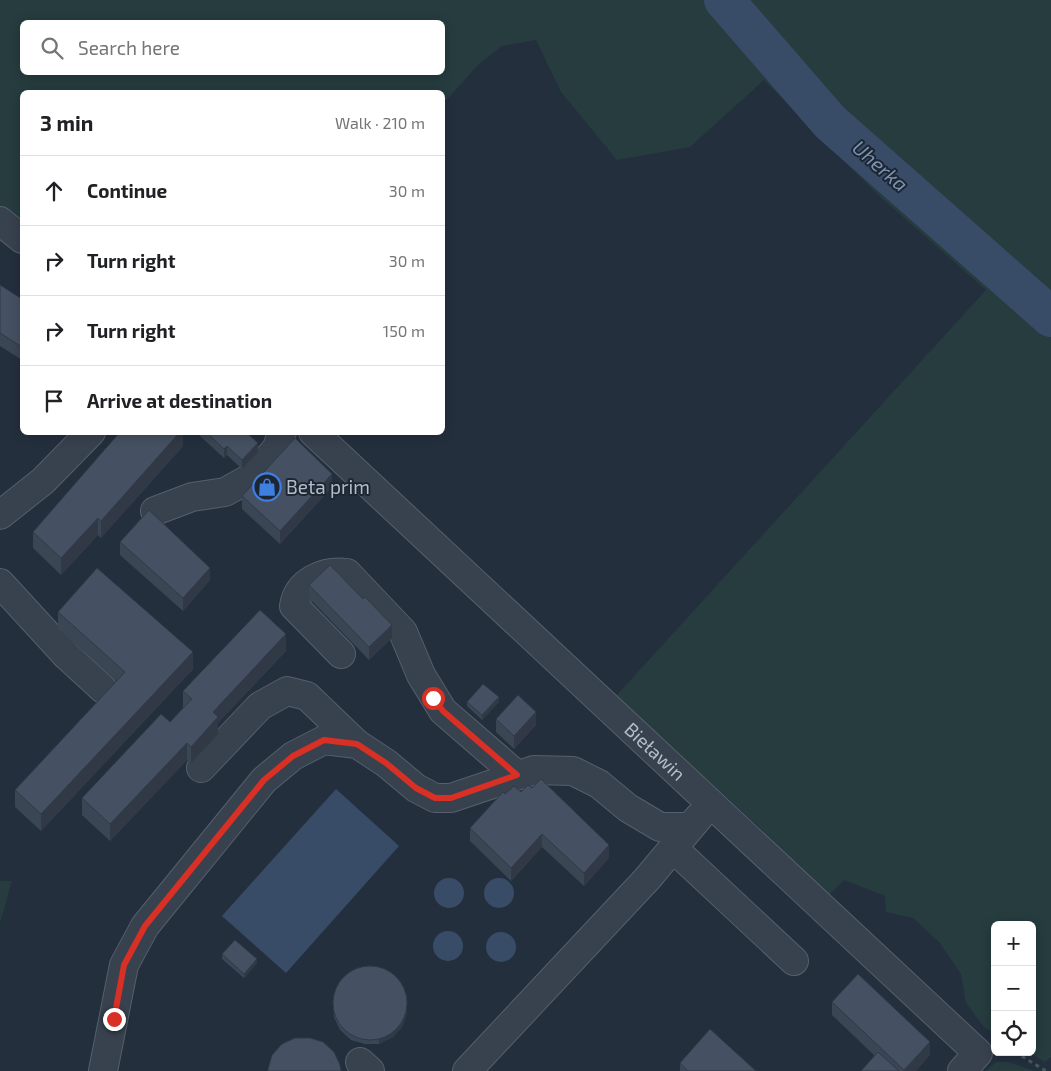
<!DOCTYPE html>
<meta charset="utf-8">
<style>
:root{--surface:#fff;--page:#f2f2f2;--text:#202124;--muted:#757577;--line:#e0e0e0}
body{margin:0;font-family:"Exo 2",sans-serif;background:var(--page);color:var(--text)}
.controls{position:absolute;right:15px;bottom:15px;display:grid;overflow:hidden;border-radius:8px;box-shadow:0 2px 12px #0003}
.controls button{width:45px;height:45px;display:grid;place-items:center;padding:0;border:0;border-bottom:1px solid var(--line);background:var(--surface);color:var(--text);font:25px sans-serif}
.stop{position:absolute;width:15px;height:15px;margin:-11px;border:4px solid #d93025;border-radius:50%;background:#fff}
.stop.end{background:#d93025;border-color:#fff;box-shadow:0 1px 5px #0008}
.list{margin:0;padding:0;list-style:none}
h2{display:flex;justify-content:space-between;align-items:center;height:65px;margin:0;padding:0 20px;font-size:21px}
h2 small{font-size:16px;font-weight:400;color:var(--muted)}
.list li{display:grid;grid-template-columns:32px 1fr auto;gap:15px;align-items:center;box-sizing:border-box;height:70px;padding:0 20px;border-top:1px solid var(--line)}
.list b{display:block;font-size:19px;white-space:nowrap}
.list em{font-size:16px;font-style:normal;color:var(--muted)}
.icon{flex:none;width:28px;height:28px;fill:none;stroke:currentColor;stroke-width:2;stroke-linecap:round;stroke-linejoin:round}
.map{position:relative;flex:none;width:1051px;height:1071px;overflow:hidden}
.search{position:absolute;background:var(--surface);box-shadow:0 2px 12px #0003;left:20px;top:20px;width:425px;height:55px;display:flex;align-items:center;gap:12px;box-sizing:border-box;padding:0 18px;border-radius:8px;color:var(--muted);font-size:19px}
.panel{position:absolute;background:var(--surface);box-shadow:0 2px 12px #0003;left:20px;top:90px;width:425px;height:345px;border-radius:8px}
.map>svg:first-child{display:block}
</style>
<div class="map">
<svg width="1051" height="1071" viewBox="0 0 1051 1071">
<rect width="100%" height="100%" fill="#242f3e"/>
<g fill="#263c3f" fill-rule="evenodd">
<path d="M0,0H1051V1057L1045,1062L1028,1052H1032V925H995V1033L984,1027L966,1003L961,974L939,942L913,918L886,912L885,896L844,880L828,896L762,830L616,696L986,290L877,194L764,80L690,147L617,160L561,92L536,40L502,46L478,65L443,104L442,92H22V230L0,209ZM22,22H442V72H22Z"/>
<polygon points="0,881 12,881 0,923"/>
<polygon points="996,1062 1008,1062 1034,1071 986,1071"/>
</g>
<g fill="#394c67">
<polygon points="336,789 399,846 286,973 222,916"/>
<circle cx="449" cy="893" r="15"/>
<circle cx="499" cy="893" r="15"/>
<circle cx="448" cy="946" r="15"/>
<circle cx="501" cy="947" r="15"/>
</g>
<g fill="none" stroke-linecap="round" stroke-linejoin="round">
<polyline stroke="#394c67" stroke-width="40" points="724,0 830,122 1051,317"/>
<g stroke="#565f6c" stroke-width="30">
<g id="minor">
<polyline points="0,221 22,239"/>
<path id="s1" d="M313,432L978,1053L962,1071"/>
<polyline points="155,511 192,497 225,492 252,477 277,448 282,432"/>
<polyline points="0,515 43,481 91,432"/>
<polyline points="0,583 67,656 103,689"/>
<path d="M341,654L294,606C298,581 324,570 347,573L403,632L421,675L443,711L517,775"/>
<polyline points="201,768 260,706 287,691 307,696 357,744"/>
<polyline points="673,848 794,961"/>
<polyline points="360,1062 370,1071"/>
<polyline points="103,1071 124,965 145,926 264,780 293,756 324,740 357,744 386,763 416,788 435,798 451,798 534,770 573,771 599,784 628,808 660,827 690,827"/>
<polyline points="467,1071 647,879 699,817"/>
</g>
</g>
<polyline stroke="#44595c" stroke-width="3" stroke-dasharray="4 4" stroke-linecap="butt" points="1015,1052 1046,1071"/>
<use href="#minor" stroke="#38414e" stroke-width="28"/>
</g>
<g fill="#3b4654">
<polygon points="0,285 22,299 22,360 0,346"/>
<polygon points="183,432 183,446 101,538 98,535 61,575 33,548 33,532"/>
<polygon points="200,432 246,432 258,452 242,469 227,455 224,458 200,436"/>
<polygon points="332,487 280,544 242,509 242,496"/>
<polygon points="120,542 210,580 183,611 120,555"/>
<polygon points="309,585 392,638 369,660 309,598"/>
<polygon points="58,612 193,669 41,831 15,807 15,790 117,681 58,629"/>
<polygon points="286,651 218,723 218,734 191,763 187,760 110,841 82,815 82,798 170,722 183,708 183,691"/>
<polygon points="467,702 499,702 482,720 467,706"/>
<polygon points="496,719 536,725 514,749 496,732"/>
<polygon points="521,792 609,858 584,886 542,847 511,881 470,841 470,828"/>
<polygon points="222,954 257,963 244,978 222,959"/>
<polygon points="333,998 407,1013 402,1027 393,1037 379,1044 365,1044 351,1040 340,1030 334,1017"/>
<polygon points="832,1002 930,1055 916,1071 861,1071 875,1056 832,1015"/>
<polygon points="680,1063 756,1071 680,1071"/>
</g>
<g fill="#303945">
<polygon points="180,432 183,432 183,446 101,538 101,521"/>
<polygon points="258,443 258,452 242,469 242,460"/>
<polygon points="227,446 227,455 224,458 224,449"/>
<polygon points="332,474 332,487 280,544 280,531"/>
<polygon points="98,518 98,535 61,575 61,558"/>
<polygon points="210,568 210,580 183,611 183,598"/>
<polygon points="392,625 392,638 369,660 369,647"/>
<polygon points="286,634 286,651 218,723 218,734 191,763 191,747 213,712"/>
<polygon points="193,652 193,669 41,831 41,814"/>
<polygon points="499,697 499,702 482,720 482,715"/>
<polygon points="536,712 536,725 514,749 514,736"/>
<polygon points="187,743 187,760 110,841 110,824"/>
<polygon points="542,834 542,847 511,881 511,868"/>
<polygon points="609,845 609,858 584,886 584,873"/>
<polygon points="257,959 257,963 244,978 244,974"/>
<polygon points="407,1009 407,1013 402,1027 393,1037 379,1044 379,1039"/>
<polygon points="930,1042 930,1055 916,1071 904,1071"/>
</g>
<g fill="#455162" stroke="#303945">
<polygon points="0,285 22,299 22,347 0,333"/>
<polygon points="120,432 180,432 101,521 98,518 61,558 33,532"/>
<polygon points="206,432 246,432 258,443 242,460 227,446 224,449"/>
<polygon points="295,438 332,474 280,531 242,496"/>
<polygon points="149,510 210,568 183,598 120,542"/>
<polygon points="330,565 363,599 365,597 392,625 369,647 309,585"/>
<polygon points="97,568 193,652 41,814 15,790 125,672 58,612"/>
<polygon points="260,610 286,634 213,712 218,717 191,747 187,743 110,824 82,798 161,714 170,722 192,699 183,691"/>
<polygon points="483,684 499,697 482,715 467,702"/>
<polygon points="518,695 536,712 514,736 496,719"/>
<polygon points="541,779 609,845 584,873 542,834 511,868 470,828 503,792 505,794 514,786 521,792 528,785 532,788"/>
<polygon points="235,940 257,959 244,974 222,954"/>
<circle cx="370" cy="1003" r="37"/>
<polygon points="858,974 930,1042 904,1070 832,1002"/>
<polygon points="710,1029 756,1071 688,1071 680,1063"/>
<polygon points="295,1038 310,1038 323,1042 334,1052 340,1065 341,1071 268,1071 268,1069 272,1055 282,1044"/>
<polygon points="878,1052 899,1071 861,1071"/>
</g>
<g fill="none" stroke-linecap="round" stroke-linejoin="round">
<polyline stroke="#d93025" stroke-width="6" points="114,1019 124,965 145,926 264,780 293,756 324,740 357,744 386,763 416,788 435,798 451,798 517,775 443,711 433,698"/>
</g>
<defs>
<g id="shop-ring" transform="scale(1.4375)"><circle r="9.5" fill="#1d2633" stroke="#3f7fe0" stroke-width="1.5"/><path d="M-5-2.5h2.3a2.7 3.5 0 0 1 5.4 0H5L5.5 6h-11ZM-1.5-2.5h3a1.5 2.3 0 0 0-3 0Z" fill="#3f7fe0"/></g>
</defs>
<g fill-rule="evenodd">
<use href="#shop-ring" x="267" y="487"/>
</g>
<g text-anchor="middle" stroke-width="4" stroke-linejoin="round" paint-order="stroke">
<g font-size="19" fill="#b4bcc9" stroke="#1d2633" text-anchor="start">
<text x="286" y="494">Beta prim</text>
</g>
<g font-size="19" fill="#b4bcc9" stroke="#1d2633">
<text dy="7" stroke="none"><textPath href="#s1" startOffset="468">Bieławin</textPath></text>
</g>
<g font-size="20" font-style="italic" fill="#7c92b1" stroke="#1d2633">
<text transform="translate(880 166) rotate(41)" y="7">Uherka</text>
</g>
</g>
</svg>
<div class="controls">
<button>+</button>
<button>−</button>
<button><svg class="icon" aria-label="locate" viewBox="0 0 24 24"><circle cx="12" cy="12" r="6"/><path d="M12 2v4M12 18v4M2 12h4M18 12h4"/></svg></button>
</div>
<div class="stop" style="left:433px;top:698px"></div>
<div class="stop end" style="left:114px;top:1019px"></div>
<div class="search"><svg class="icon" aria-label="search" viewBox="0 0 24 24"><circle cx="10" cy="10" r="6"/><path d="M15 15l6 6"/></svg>Search here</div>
<section class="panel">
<h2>3 min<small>Walk · 210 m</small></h2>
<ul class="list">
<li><svg class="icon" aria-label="ahead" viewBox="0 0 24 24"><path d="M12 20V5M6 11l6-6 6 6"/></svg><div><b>Continue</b></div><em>30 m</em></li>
<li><svg class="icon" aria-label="right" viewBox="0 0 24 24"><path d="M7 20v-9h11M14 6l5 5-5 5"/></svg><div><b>Turn right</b></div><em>30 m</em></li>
<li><svg class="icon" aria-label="right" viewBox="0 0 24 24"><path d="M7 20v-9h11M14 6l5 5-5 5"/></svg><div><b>Turn right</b></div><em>150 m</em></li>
<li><svg class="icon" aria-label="arrive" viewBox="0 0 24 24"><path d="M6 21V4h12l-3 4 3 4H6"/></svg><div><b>Arrive at destination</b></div></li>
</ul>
</section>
</div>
